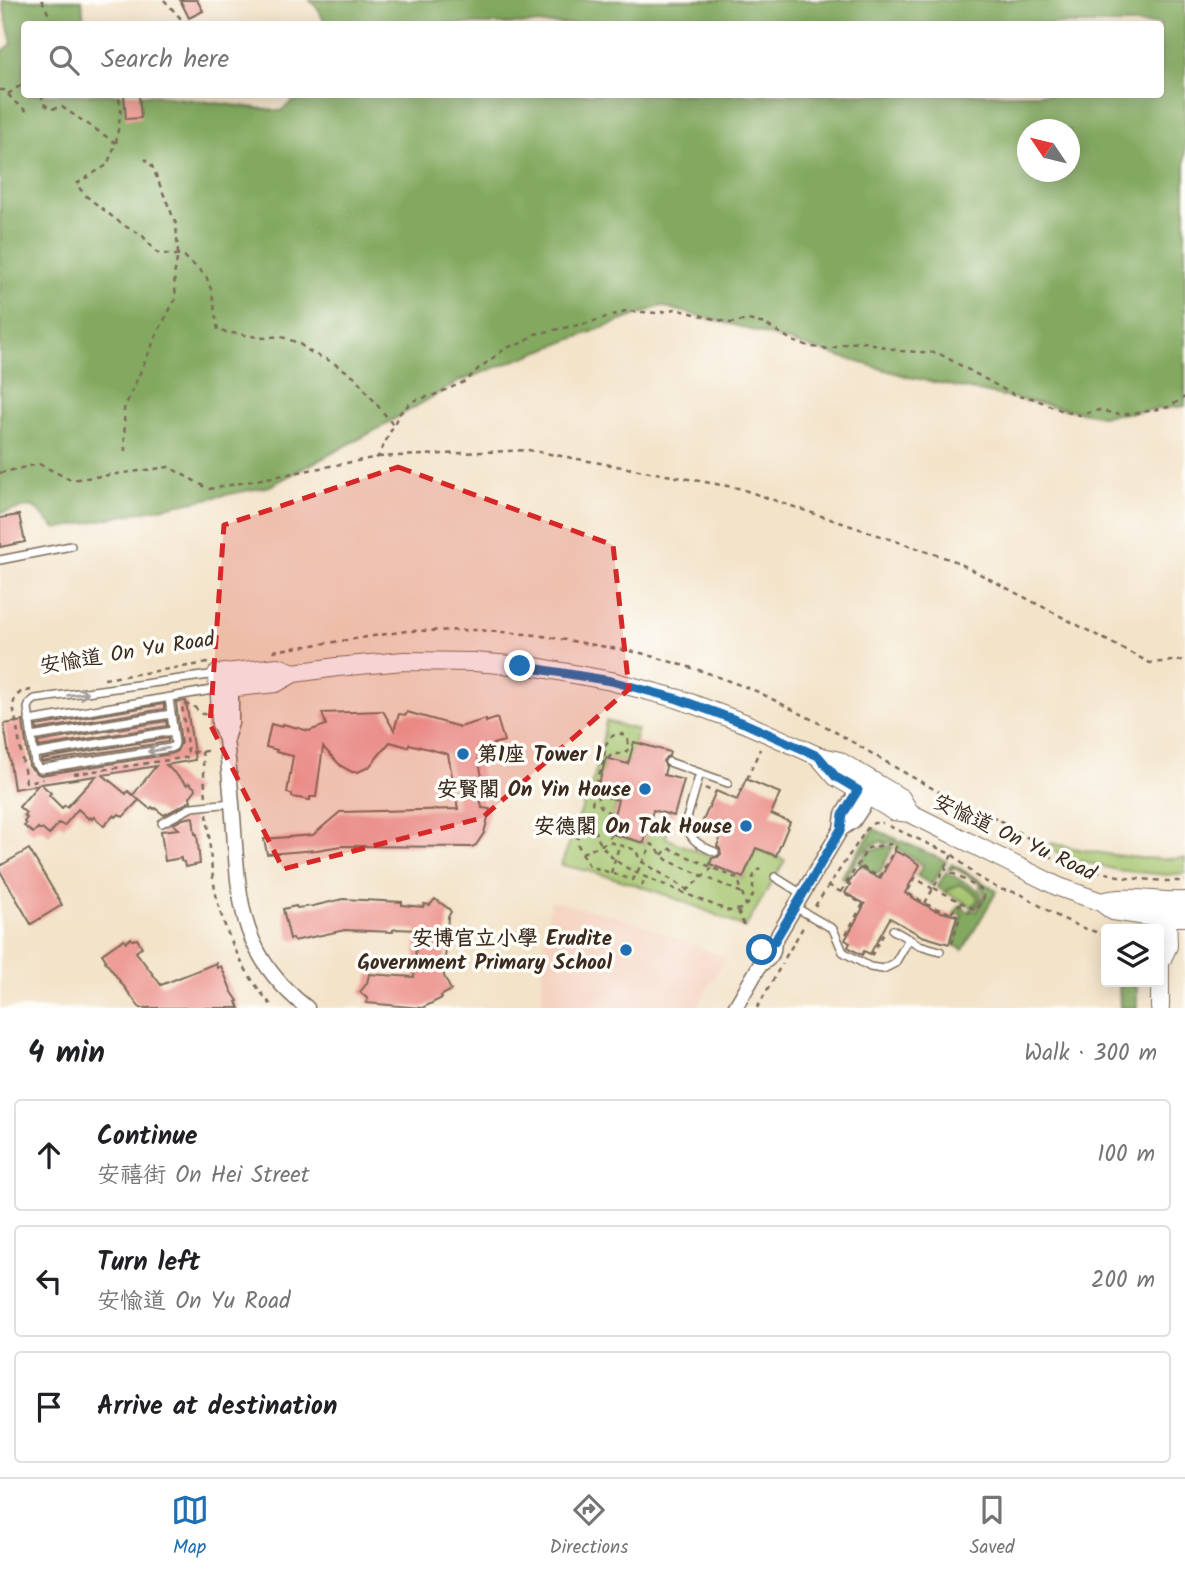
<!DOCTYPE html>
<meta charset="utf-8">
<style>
:root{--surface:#fff;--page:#f6f6f6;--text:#202124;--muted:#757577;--line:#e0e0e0;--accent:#1f6fb2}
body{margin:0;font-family:Kalam,"LXGW WenKai TC",sans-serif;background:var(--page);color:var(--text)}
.controls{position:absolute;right:21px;bottom:21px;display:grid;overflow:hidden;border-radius:7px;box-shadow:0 4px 18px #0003}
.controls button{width:63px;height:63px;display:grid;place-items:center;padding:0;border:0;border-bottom:2px solid var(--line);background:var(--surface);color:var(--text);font:35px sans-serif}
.compass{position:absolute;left:1017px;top:119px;width:63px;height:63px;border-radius:50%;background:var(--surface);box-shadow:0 4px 18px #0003;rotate:305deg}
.stop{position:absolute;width:21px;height:21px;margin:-16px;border:5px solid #1f6fb2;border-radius:50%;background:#fff}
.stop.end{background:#1f6fb2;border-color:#fff;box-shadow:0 2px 7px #0008}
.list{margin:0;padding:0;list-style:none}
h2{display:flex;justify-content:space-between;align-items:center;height:91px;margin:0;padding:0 28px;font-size:30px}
h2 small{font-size:23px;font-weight:400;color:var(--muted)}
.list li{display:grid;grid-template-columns:46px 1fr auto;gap:21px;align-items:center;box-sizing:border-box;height:112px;margin:0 14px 14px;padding:0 14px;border:2px solid var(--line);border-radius:7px}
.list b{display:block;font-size:26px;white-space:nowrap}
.list p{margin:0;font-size:23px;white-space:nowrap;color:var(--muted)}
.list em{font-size:23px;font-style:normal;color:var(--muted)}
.icon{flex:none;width:38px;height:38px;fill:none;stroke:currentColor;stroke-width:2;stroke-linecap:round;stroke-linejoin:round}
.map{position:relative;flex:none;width:1185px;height:1008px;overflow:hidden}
.search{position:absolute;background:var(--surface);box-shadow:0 4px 18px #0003;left:21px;right:21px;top:21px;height:77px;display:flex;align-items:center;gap:18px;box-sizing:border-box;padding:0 24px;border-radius:7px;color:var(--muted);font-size:26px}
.sheet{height:469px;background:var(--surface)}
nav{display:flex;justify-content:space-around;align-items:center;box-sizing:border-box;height:98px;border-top:2px solid var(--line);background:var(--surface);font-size:19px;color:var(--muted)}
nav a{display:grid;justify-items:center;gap:4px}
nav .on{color:var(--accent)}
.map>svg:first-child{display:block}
</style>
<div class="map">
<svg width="1185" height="1008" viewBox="0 0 1185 1008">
<rect width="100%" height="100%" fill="#fdfcf7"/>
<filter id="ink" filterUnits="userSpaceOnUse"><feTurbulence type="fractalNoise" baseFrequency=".0143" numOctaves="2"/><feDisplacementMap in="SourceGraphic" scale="14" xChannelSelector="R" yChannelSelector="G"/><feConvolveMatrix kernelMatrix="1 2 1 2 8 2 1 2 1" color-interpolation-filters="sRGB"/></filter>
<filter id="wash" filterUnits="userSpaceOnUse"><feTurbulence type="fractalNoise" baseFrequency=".00686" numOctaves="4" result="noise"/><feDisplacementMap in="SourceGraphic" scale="28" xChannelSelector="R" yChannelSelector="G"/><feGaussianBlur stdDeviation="1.57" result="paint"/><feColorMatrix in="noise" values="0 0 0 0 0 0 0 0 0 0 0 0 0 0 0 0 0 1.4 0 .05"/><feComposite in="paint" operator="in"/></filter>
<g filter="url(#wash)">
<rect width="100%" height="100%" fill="#f3e3c9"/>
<polygon fill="#f5d3c1" points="551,901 611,915 651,928 726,958 696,1008 542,1008 542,963 545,936"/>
<g fill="#a3c36b" stroke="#6f7644" stroke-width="2">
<path d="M606,721L638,730L628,764L606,759L597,790L596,794L618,800L609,833L644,843L648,827L667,832L666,838L712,858L710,864L743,878L756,848L785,860L745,928C685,900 625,878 561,865L594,777L601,749Z"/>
<path d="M1050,843C1094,852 1139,862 1185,858V873L1166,875L1117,870L1076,860L1054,851Z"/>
<polygon points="958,884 976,894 978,899 973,907 945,892"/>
</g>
<g fill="#82a95f" stroke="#5e6a3e" stroke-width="2" fill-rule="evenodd">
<path d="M2,0H82L84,24H24V94L153,95L280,111L304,94H1160V24H325L319,10L310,0H1185V406L1101,416L909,377L734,325L661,306L460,381L370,433L270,486L56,529L33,506L0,513V53L12,44ZM1028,130H1070V172H1028Z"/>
<path d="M874,829L946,861L932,885L917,876L923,865L897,849L898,846L892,842L884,844V841C864,845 855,861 846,880L841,877Z"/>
<polygon points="891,846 893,847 880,872 874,873 859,864 869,850"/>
<path d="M951,864C967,872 981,882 997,891L963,950L954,945L962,915L954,913L961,905L964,906L963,909L970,912L971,909L977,912L985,897L983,889L980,887L981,884L953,867L951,870L948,869Z"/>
<polygon points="946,872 980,891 982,898 976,908 973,907 978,899 976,894 959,884 945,892 937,887"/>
<polygon points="1119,982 1132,982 1132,986 1137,986 1137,1008 1120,1008"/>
</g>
<g id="blocks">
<g fill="#ee9c96" fill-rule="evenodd">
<polygon points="180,0 197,0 203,11 189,18"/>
<polygon points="124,94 139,94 141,118 126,119"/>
<polygon points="19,515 25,542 0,547 0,518"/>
<path d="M186,701L195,760L166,765L187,785L189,783L196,789L190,797L191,801L164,815L155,808L154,809L152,807L150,809L133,795L156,766L103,775L126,794L128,791L139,800L123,817L119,814L116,817L114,815L104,826L94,817L92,819L90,817L89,819L78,809L64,826L59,823L49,835L42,829L40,830L38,828L33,833L24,826L26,824L24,822L27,818L24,815L26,813L19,807L38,785L14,789L4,724L23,721L29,766L36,773L41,775L171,754L177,751L181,743L176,702ZM96,776L67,807L65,805L62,808L49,795L51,793L41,784Z"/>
<polygon points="164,704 164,709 37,730 36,726"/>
<polygon points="383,711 394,730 399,714 406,715 407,712 460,727 486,719 486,722 497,718 504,741 493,744 494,746 477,751 484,788 479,790 482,808 490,809 484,833 476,845 472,847 341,846 317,850 267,854 264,839 313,835 340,812 458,809 448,754 409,744 408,747 390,742 369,767 358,772 352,772 341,766 323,747 316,797 310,797 310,800 292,797 292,794 287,793 293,756 276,752 277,750 266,747 271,724 282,727 283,724 309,731 326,725 322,713"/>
<polygon points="166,721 167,726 39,747 38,742"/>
<polygon points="168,738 168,742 42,762 41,761 41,759"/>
<polygon points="634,742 670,752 669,756 666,757 663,761 666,767 664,775 684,780 674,816 653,810 644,843 609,833 618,800 596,794 606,758 628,764"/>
<polygon points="746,779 780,793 771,814 790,822 776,856 756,848 743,878 710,864 712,858 718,857 721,854 720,849 717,846 722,834 701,825 716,791 737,800"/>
<polygon points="193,817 195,834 197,834 200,864 185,867 184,862 181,861 181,858 165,861 161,831 179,829 173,824 183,819"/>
<polygon points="29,849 62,905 31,924 0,871 0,866"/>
<polygon points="895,851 903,855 904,854 920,865 905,893 934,910 957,916 949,944 922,936 890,918 870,954 864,951 862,955 848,947 850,943 845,940 865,904 845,893 850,885 848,884 860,868 880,879"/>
<polygon points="343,899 402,902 402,905 423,907 424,904 430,905 435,899 449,909 451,912 448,917 444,976 451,990 441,996 442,998 422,1008 366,1003 368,999 360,992 367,983 369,974 414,977 417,930 396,929 393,930 393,932 345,930 294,941 292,938 290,939 283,909 296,906 297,908 313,906"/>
<polygon points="131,938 132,940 137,939 142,947 136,952 161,985 216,963 217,968 221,966 232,992 238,1001 236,1002 240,1008 140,1008 105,961 106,960 102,954 124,939 126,942"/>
</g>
</g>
</g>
<g filter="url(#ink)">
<use href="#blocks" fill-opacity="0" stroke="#7b6b5a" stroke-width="2"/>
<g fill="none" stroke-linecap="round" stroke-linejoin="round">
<g stroke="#7b6b5a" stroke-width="10">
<g id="service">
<polyline points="0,560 71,546"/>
<polyline points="169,698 175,743 174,746 170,748 40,769 35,764 28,708 30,703 35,699 217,674"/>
<polyline points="29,721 218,689"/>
<polyline points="31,737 171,714"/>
<polyline points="34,754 173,731"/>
<polyline points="669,762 728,783"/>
<path d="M700,773L687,818C686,838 698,845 715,852"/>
<polyline points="162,823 192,807 232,803"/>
<polyline points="775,877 802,894"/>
<polyline points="795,907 833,929 843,952 870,967 883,969 895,963 909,939"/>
<polyline points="893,930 919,945 940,951"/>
</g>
</g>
<g stroke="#7b6b5a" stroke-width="17">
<g id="minor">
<path d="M218,689L219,724L226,739C229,769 232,800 234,830C239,906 242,957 307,1008"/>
<polyline points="226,739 231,723 231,688"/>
<polyline points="841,829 853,821 869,797"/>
<polyline points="735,1008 760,965 768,959 771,955 773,951 774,942 841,829 843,814 858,790"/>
</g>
</g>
<g stroke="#7b6b5a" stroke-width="20">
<g id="tertiary">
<polyline points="294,673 278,667 217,674 218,689 276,683 294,673 337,667 404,661 474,662 536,667 611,681 679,699 744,723 818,756 839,761 901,798 910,813"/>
<polyline points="818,756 836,777 887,807 893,811 910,813 1059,887 1101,902 1113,911 1153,917 1185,917"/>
<path d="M1101,902C1128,894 1157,903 1185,901"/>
<polyline points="1159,959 1160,963 1160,1008"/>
<polyline points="1160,963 1168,946 1167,908"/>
</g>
</g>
<g stroke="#7b6b5a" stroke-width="2.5" stroke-dasharray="5 5" stroke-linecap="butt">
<polyline points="42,0 53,24"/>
<polyline points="164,0 183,21 193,24"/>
<polyline points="0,90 4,90 16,103 29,113"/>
<polyline points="8,94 24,83"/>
<polyline points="41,94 44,104 51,109 62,107 116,143 107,165 76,184 86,196 123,225 142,235 157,253 184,256 206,276 212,292 218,331 264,338 280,336 298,343 312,353 330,361 354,376 394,426"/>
<polyline points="116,143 121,110 118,94"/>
<polyline points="125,452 124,409 158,332 176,298 174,276 178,254 176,224 152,166 145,159"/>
<polyline points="378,457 528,450 738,488 955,561 1150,663 1185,660"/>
<polyline points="0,473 39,464 71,480 169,467 209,489 378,457 399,414 412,401 434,395 466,381 478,369 506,348 522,343 535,334 588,323 625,311 658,313 675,309 731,323 748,320 765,324 795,342 813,347 830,349 849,343 865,342 901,351 938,353 1016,396 1032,398 1063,411 1080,415 1099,410 1116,414 1132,414 1169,407 1185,397"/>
<polyline points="273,651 407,631 479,630 537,635 641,653 702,671 756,691 827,727 898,769 982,816 996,818 1041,846 1047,855 1072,865 1127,878 1166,881 1185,881"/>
<polyline points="104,679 208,663"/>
<polyline points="31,690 21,692 15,697 13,706 15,716 26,782 43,779"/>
<polyline points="206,714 202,714 192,705 182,705 188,753 207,751"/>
<polyline points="202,751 206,797"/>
<path d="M608,759L612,754H624L629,748L628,740L622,734C603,733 606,752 602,766C597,781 591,797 592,813C594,859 632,872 668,886C688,895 709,903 729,911L742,909L749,903L753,895V877L760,868"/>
<polyline points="74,774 189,757 188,753"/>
<polyline points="747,779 760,749"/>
<polyline points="705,788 715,793"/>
<path d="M598,794C597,808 605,811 616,815"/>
<path d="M207,814C210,839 210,865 215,889C222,930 246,978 274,1008"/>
<polyline points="594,825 579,830 577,843 589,866 633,880 652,844 667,860 742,893"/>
<polyline points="889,826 953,855 976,876 999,889 1019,893 1057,916 1083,928 1106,935"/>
<polyline points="611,833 609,842 636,850 639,858 644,863 688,890"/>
<polyline points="582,853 608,842"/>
<polyline points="662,855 668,848 738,879 746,905"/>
<polyline points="611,873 619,846"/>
<polyline points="828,885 863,904 846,934"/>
<polyline points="642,886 645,877"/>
<polyline points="934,888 976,910 984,897 982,890 945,869"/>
<polyline points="933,889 915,878 907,893 934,908 960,916 951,946 949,946"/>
<polyline points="686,891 712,868"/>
<polyline points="841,892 868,848 891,844 896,847 879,877 857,864"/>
<polyline points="925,903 952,855"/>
<polyline points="815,906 869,826 874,823 883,823"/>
<polyline points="738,911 745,928"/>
<polyline points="951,913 961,903"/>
<polyline points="752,944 757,947"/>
<polyline points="871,956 885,932"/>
<polyline points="785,958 805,924"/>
<polyline points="757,1008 782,964"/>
</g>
<use href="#service" stroke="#fff" stroke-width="7"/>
<use href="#minor" stroke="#fff" stroke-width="14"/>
<use href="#tertiary" stroke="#fff" stroke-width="18"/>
</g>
<defs><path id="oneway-shaft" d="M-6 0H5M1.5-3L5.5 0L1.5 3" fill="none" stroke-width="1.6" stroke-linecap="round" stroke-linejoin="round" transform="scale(1.75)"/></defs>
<g stroke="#a79f9a">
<use href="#oneway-shaft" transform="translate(78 694) rotate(-8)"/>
<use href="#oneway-shaft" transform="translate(158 750) rotate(170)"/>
</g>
</g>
<g fill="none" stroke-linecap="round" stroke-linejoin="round" filter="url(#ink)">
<polyline stroke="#1f6fb2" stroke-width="9" points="520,666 611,681 678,699 744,723 818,756 836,777 858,790 843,814 841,829 803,894 774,942 765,946 762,950"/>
</g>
<path fill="#d62828" fill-opacity="0.2" stroke="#d62828" stroke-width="5" stroke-dasharray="14 9" stroke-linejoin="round" d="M398,467L613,545L629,689L482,818L283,869L210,724L224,525Z"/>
<g fill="#1f6fb2" stroke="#fdfcf7" stroke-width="2.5">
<circle cx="463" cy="754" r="7"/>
<circle cx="645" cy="789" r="7"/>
<circle cx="746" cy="826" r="7"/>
<circle cx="626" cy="950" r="7"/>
</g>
<g text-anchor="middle" stroke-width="7" stroke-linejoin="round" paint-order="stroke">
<g font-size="21" fill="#3b2a1e" stroke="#fdfcf7">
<text transform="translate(127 652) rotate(-9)" y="7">安愉道 On Yu Road</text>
<text transform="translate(1015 837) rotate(25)" y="7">安愉道 On Yu Road</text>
</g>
<g font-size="21" font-weight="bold" fill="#3b2a1e" stroke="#fdfcf7" text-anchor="end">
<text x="477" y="761" text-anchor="start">第1座 Tower 1</text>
<text x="631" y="796">安賢閣 On Yin House</text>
<text x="732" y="833">安德閣 On Tak House</text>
<text x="612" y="945">安博官立小學 Erudite<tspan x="612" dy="24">Government Primary School</tspan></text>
</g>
</g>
</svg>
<div class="controls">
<button><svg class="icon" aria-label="layers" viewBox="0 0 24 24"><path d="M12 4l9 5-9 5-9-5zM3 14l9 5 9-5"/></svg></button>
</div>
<svg class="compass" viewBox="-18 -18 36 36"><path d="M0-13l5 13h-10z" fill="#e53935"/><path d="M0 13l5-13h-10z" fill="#757577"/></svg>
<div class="stop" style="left:762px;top:950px"></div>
<div class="stop end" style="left:520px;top:666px"></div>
<div class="search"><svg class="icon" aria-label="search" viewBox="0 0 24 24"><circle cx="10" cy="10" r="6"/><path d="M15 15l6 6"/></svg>Search here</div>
</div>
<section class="sheet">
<h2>4 min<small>Walk · 300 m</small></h2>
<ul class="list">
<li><svg class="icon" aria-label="ahead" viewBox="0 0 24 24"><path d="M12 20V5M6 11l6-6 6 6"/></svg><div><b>Continue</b><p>安禧街 On Hei Street</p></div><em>100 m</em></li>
<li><svg class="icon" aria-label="left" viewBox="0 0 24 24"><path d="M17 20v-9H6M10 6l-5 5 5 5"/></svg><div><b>Turn left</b><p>安愉道 On Yu Road</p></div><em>200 m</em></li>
<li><svg class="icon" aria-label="arrive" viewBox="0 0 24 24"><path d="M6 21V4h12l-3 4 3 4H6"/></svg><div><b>Arrive at destination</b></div></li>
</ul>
</section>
<nav>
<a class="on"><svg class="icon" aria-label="map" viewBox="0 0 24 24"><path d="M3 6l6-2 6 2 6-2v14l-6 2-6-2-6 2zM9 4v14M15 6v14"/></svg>Map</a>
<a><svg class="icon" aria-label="directions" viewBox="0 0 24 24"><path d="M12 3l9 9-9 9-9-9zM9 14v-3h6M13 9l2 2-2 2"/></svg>Directions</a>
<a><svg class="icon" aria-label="saved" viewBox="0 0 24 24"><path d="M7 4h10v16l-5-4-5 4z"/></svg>Saved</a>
</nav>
